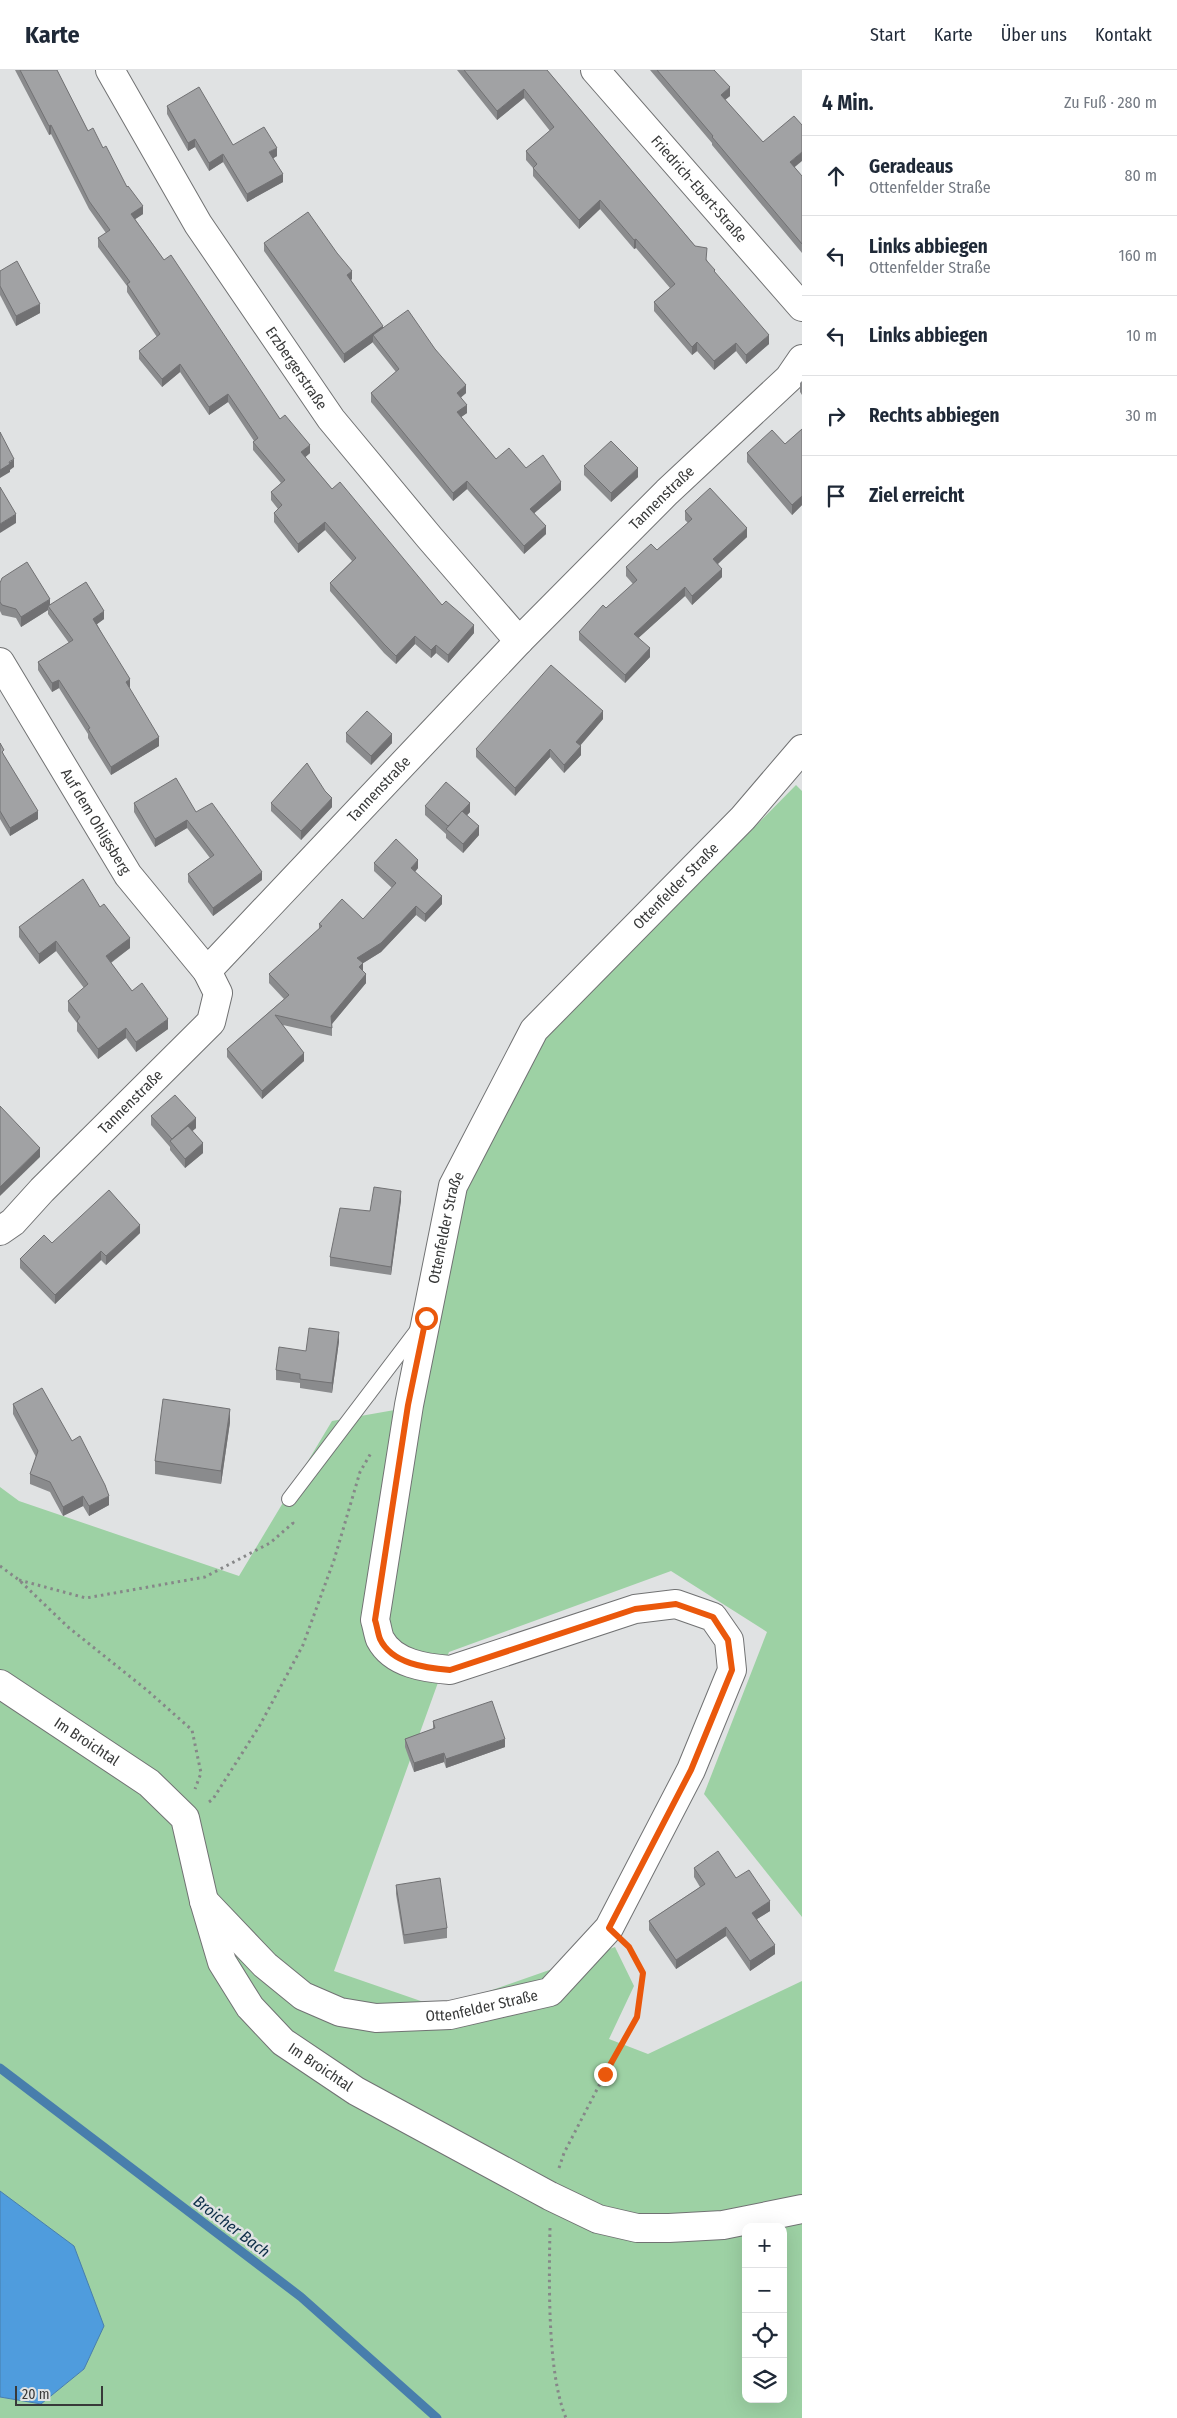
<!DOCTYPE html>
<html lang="de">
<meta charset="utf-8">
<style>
:root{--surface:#fff;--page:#f6f6f7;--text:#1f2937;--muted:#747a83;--line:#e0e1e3}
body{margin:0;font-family:"Fira Sans Condensed",sans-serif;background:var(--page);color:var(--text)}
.controls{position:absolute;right:15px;bottom:15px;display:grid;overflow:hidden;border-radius:10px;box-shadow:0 5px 20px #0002}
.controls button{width:45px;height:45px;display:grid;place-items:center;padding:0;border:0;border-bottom:1px solid var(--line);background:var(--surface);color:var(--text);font:25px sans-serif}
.scale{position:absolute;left:15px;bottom:12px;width:88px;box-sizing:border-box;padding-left:5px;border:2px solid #383939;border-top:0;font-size:14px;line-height:18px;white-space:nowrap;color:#383939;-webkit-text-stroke:4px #e0e2e3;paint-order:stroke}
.stop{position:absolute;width:15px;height:15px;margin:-11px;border:4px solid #ea580c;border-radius:50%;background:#fff}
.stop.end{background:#ea580c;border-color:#fff;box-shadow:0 1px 5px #0008}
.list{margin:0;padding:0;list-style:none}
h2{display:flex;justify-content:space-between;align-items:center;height:65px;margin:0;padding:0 20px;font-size:21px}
h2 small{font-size:16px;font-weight:400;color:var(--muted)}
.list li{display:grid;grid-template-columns:32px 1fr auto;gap:15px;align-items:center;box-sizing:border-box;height:80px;padding:0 20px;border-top:1px solid var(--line)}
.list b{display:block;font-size:19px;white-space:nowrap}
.list p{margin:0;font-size:16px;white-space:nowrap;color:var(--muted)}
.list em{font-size:16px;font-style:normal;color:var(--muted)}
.icon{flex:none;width:28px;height:28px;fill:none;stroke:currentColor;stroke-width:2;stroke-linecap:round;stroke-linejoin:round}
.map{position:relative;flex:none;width:802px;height:2348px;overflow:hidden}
header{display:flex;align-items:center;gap:30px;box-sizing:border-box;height:70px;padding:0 25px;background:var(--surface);border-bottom:1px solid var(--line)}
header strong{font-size:24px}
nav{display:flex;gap:28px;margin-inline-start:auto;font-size:18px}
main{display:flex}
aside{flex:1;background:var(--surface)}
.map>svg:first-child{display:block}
</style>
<header>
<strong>Karte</strong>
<nav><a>Start</a><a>Karte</a><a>Über uns</a><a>Kontakt</a></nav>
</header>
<main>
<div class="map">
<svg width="802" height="2348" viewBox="0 0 802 2348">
<rect width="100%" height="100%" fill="#e0e2e3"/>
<path fill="#9dd1a4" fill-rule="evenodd" d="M796,715L802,721V1847L704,1724L767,1562L671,1501L449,1582L334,1901L441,1938L615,1877L634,1916L609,1969L648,1984L802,1911V2348H0V2327L41,2334L84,2299L103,2256L0,2121V1417L19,1431L239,1506L332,1351L423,1335L465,1122L546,968ZM746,2157H783V2329H746Z"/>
<polygon fill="#4f9cdd" stroke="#487eac" points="0,2121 74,2176 104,2256 84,2299 41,2334 0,2327"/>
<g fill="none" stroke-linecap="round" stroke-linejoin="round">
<polyline stroke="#487eac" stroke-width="9" points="0,1998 301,2227 437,2348"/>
<g stroke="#717273" stroke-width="16">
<polyline id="service" points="289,1429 418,1259"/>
</g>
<g stroke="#717273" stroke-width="30">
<g id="minor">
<path id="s1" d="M110,0L198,154L331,349L429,467L519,571"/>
<path id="s2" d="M595,0L802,237"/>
<path id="s3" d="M0,592L128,805L207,901"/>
<path id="s4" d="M0,1161L13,1152L42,1120L211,952L218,923L207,901L519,571L667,422L789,308L802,289"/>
<path id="s5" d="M0,1614L149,1713L185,1748L204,1831L222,1892L250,1937L283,1972L356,2021L550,2126L598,2149L637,2158H669L723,2155L802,2139"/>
<path id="s6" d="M204,1831L265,1895L303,1926L340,1942L376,1948L450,1945L550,1922L609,1858L691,1700L732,1600L729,1570L713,1547L676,1534L635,1539L450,1600C426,1598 393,1594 380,1569C378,1564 377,1556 375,1550L409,1335L453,1116L534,960L743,748L802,679"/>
</g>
</g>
<g stroke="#868788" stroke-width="3" stroke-dasharray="2.5 4" stroke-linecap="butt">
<polyline points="0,1496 19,1510 68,1557 148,1621 192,1660 201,1703 195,1719"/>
<polyline points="19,1510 86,1528 205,1507 270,1473 293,1453 292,1451"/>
<polyline points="209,1732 213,1729 260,1655 303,1575 334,1490 360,1402 371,1383"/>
<polyline points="559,2098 564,2083 605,2004 637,1947 643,1903 629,1877"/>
<path d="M550,2158C549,2209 547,2303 566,2348"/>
</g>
<use href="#service" stroke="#fff" stroke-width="14"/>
<use href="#minor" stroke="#fff" stroke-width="28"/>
</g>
<g fill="#8a8b8d">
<polygon points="15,0 57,0 88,61 103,78 143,144 135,149 164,190 280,349 310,383 305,387 332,419 442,535 474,563 448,593 436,583 431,588 415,574 396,594 384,583 330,521 330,513 352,491 325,460 298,483 274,452 274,443 278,439 271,430 271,422 281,413 253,380 253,372 254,371 228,332 209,345 180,302 162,317 139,289 139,281 157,267 127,222 127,216 98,177 98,168 106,163 89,139 51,64 49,65"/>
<polygon points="457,0 547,0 707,190 715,203 769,274 746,294 736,281 714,300 697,281 692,285 654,241 654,232 670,218 636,178 634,179 600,139 579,159 533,106 533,98 526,90 526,81 550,61 524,28 497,50"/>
<polygon points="650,0 714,0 730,26 725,30 763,72 794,97 802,106 802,183 712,75 712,73"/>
<polygon points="167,36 233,75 277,86 273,88 283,112 247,132 223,92 209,101 195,77 188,81 167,44"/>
<polygon points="264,173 352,209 351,210 383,258 466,323 461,327 467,343 461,347 496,389 526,398 561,420 534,443 546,464 524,484 467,419 453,431 371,332 371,323 396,302 373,273 373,272 344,293 264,181"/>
<polygon points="0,201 40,243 16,256 0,225"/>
<polygon points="802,311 802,325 800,322 800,313"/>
<polygon points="802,359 802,435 792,445 747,392 747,383 785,374"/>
<polygon points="584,396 638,407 611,432 584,405"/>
<polygon points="685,441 747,467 718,494 722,507 692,535 685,526 638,568 650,587 625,613 579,570 579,562 633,514 626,506 626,497 657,480 688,453 685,450"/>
<polygon points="0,513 50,534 104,549 97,554 130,617 129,618 159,676 111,705 88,668 88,664 59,618 52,622 38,600 38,592 69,573 48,544 48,540 21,557 16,548 2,545 0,541"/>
<polygon points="603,649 580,676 581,685 564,703 550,687 515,726 476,687 476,679"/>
<polygon points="346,663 392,673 371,695 346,672"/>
<polygon points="0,673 4,686 38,749 10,766 0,749"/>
<polygon points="134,733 196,742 262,810 213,846 188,812 188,804 210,788 187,758 155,777 134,742"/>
<polygon points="271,733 332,737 301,770 271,741"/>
<polygon points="425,736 470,742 467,745 479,765 463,783 446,768 446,764 425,745"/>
<polygon points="374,793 418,798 415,802 442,834 425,852 416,845 381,882 363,893 363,901 366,913 332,954 332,966 283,955 304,991 262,1029 227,987 227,979 284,929 269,913 269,904 319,859 319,854 363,849 392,818 374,801"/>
<polygon points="100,837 130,878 111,893 132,921 168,959 136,982 126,968 98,989 77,961 77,953 68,941 68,931 84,918 56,881 39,894 19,867 19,857"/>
<polygon points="151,1046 196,1058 192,1061 203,1083 185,1098 170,1080 170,1077 151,1055"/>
<polygon points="401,1130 391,1205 330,1196 330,1187 370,1141"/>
<polygon points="140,1163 106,1195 101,1190 55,1234 20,1198 20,1189 52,1173"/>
<polygon points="339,1271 332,1323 300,1318 300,1313 276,1310 276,1300 306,1281"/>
<polygon points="13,1334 72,1371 109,1435 89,1446 83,1436 63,1446 50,1422 30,1414 30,1404 36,1387 13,1344"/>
<polygon points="230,1352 221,1414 155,1404 155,1391"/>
<polygon points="433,1651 505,1677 446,1698 444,1692 414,1702 405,1677 405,1669 433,1659"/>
<polygon points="694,1798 736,1808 770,1841 757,1849 775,1884 750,1901 726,1866 676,1899 649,1860 649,1851 700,1817 694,1807"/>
<polygon points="396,1815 447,1858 447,1868 404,1874 396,1824"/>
</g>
<g fill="#717173">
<polygon points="730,17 730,26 721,33 721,25"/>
<polygon points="524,19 524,28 497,50 497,41"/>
<polygon points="51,55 51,64 49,65 49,56"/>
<polygon points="195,69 195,77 188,81 188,73"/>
<polygon points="277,78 277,86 269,91 269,82"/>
<polygon points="802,82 802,91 790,101 790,92"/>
<polygon points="223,84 223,92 209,101 209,93"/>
<polygon points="283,104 283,112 247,132 247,124"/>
<polygon points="600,130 600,139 579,159 579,150"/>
<polygon points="143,136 143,144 131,152 131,144"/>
<polygon points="636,169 636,178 634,179 634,170"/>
<polygon points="352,201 352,209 347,213 347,205"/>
<polygon points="40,234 40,243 16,256 16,246"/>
<polygon points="383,256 383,265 373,265 373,272 344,293 344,284"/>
<polygon points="769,265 769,274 746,294 746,285"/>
<polygon points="697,272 697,281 692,285 692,277"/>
<polygon points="736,273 736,281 714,300 714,291"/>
<polygon points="180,294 180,302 162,317 162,309"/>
<polygon points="466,315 466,323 457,331 457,323"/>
<polygon points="228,324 228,332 209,345 209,337"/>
<polygon points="467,335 467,343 457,350 457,342"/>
<polygon points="310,375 310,383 301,391 301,382"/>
<polygon points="14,389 14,397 10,400 10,402 0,408 0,400"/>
<polygon points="638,398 638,407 611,432 611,423"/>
<polygon points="467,411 467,419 453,431 453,423"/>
<polygon points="561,412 561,420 530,447 530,439"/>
<polygon points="802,426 802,435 792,445 792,435"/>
<polygon points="16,444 16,453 0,463 0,454"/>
<polygon points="325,452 325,460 298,483 298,474"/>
<polygon points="546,456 546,464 524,484 524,476"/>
<polygon points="747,458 747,467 713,498 713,489"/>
<polygon points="722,499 722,507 692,535 692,526"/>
<polygon points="685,517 685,526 634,572 634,564"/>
<polygon points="50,529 50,539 48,536 48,540 21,557 21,547"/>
<polygon points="104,541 104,549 93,557 93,549"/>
<polygon points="474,555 474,563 448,593 448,585"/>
<polygon points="415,566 415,574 396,594 396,586"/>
<polygon points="436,575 436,583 431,588 431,580"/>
<polygon points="650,578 650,587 625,613 625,605"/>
<polygon points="130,609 130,617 126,620 126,612"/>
<polygon points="59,610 59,618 52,622 52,613"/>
<polygon points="603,641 603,649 576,680 576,672"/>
<polygon points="392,664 392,673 371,695 371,686"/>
<polygon points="159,667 159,676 111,705 111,697"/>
<polygon points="581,676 581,685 564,703 564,695"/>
<polygon points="550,679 550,687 515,726 515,718"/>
<polygon points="332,728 332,737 301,770 301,761"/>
<polygon points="470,733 470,742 450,763 448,756"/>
<polygon points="38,741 38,749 10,766 10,758"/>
<polygon points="187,750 187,758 155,777 155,769"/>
<polygon points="479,756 479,765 463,783 463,774"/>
<polygon points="418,790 418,798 411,806 411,798"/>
<polygon points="262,802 262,810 213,846 213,838"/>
<polygon points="442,826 442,834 425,852 425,844"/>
<polygon points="416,836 416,845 381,882 357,897 357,888"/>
<polygon points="130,868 130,878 106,896 106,886"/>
<polygon points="56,871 56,881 39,894 39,884"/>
<polygon points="363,893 363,902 359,897"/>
<polygon points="366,904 366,913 331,955 331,946"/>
<polygon points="168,949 168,959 136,982 136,972"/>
<polygon points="126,958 126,968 98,989 98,979"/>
<polygon points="304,983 304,991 262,1029 262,1021"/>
<polygon points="196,1048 196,1058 175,1076 172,1069"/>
<polygon points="203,1073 203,1083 185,1098 185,1089"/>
<polygon points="40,1078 40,1087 0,1126 0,1117"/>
<polygon points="401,1121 401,1130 391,1205 391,1197"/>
<polygon points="140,1155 140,1163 106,1195 106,1186"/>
<polygon points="101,1181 101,1190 55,1234 55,1225"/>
<polygon points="339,1262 339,1271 332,1323 332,1313"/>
<polygon points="230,1339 230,1352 221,1414 221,1401"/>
<polygon points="83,1426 83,1436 63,1446 63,1437"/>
<polygon points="109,1426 109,1435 89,1446 89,1436"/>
<polygon points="505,1669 505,1677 446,1698 446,1689"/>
<polygon points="444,1683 444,1692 414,1702 414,1693"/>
<polygon points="770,1831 770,1841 752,1852 752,1843"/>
<polygon points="726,1857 726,1866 676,1899 676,1890"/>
<polygon points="775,1875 775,1884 750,1901 750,1891"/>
</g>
<g fill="#a1a2a4" stroke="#717173">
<polygon points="20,0 57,0 88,61 93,58 103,78 106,76 127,117 128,116 143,136 131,144 164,190 171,185 280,349 285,345 310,375 301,382 332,419 340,412 442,535 446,531 474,555 448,585 436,575 431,580 415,566 396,586 384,574 330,513 356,488 325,452 298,474 274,443 282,435 271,422 285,410 253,372 258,368 228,324 209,337 180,294 162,309 139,281 160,264 127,214 130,212 98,168 110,160 89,131 51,55 49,56"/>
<polygon points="464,0 547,0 695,176 707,178 706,190 715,200 714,201 769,265 746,285 736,273 714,291 697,272 692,277 654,232 675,214 636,169 634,170 600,130 579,150 533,98 537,94 526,81 554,57 524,19 497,41"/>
<polygon points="657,0 714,0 730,17 721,25 763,72 794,46 802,55 802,82 790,92 802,106 802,174 712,67 713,66"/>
<polygon points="199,17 233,75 264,57 277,78 269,82 283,104 247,124 223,84 209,93 195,69 188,73 167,36"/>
<polygon points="308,142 337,183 352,201 347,205 383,256 344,284 264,173"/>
<polygon points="17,191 40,234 16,246 0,216 0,201"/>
<polygon points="408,240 435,279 466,315 457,323 467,335 457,342 496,389 509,378 526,398 543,385 561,412 530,439 546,456 524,476 467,411 453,423 371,323 399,299 373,265"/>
<polygon points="802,359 802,426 792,435 747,383 772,360 785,374"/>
<polygon points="0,362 14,389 9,392 10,394 0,400"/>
<polygon points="611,371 638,398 611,423 584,396"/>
<polygon points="0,417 16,444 0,454"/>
<polygon points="710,418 747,458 713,489 722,499 692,526 685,517 634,564 650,578 625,605 579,562 603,535 606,538 637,510 626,497 651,474 657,480 692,449 685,441"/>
<polygon points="27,492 50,529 21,547 16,539 2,535 0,532 0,513 2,508"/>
<polygon points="86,512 104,541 93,549 130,609 126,612 159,667 111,697 88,659 90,658 59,610 52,613 38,592 73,570 48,536"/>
<polygon points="551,595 603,641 576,672 581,676 564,695 550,679 515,718 476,679"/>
<polygon points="367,641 392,664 371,686 346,663"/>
<polygon points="0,673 4,680 2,682 38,741 10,758 0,741"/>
<polygon points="307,693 325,721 332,728 301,761 271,733"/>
<polygon points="176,708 196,742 212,733 262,802 213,838 188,804 214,785 187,750 155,769 134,733"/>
<polygon points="446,712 470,733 448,756 425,736"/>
<polygon points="462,741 479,756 463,774 446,759"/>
<polygon points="396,769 418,790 411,798 442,826 425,844 416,836 381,873 357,888 363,893 359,897 366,904 331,946 332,958 275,945 304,983 262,1021 227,979 289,925 269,904 322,856 319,854 342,829 363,849 396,813 374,793"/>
<polygon points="83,809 100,837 104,834 130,868 106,886 132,921 142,913 168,949 136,972 126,958 98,979 77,951 80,947 68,931 88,914 56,871 39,884 19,857"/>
<polygon points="175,1025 196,1048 172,1069 151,1046"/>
<polygon points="0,1036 40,1078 0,1117"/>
<polygon points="188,1056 203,1073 185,1089 170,1071"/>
<polygon points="374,1117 401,1121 391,1197 330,1187 340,1138 370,1141"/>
<polygon points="109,1120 140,1155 106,1186 101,1181 55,1225 20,1189 44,1165 52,1173"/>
<polygon points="309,1258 339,1262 332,1313 300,1309 300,1304 276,1300 279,1277 306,1281"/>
<polygon points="42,1318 72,1371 80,1366 105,1415 109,1426 89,1436 83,1426 63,1437 50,1412 30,1404 38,1381 13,1334"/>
<polygon points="163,1329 230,1339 221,1401 155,1391"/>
<polygon points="492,1631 505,1669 446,1689 444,1683 414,1693 405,1669 435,1658 433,1651"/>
<polygon points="718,1781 736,1808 749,1800 770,1831 752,1843 775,1875 750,1891 726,1857 676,1890 649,1851 705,1814 694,1798"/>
<polygon points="440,1808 447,1858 404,1865 396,1815"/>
</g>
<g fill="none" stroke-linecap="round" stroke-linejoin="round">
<path stroke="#ea580c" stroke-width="6" d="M426,1248L408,1335L375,1550C377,1556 378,1564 380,1569C392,1594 426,1598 450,1600L635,1539L676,1534L713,1547L728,1570L732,1600L691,1700L609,1858L629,1877L643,1903L637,1947L605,2004"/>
</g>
<g text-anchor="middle" stroke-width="5" stroke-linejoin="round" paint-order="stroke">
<g font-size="15" fill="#383939" stroke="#e0e2e3">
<text dy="5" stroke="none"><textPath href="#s2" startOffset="158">Friedrich-Ebert-Straße</textPath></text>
<text dy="5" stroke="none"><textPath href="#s1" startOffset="352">Erzbergerstraße</textPath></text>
<text dy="5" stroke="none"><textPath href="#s4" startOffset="1008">Tannenstraße</textPath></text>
<text dy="5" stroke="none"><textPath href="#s4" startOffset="602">Tannenstraße</textPath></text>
<text dy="5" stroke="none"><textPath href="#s3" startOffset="186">Auf dem Ohligsberg</textPath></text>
<text dy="5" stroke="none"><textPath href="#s6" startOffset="2016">Ottenfelder Straße</textPath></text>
<text dy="5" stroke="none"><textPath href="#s4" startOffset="184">Tannenstraße</textPath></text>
<text dy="5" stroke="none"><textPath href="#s6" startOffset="1596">Ottenfelder Straße</textPath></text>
<text dy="5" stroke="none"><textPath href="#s5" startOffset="104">Im Broichtal</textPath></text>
<text dy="5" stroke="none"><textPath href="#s6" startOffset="321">Ottenfelder Straße</textPath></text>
<text dy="5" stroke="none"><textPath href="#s5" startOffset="524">Im Broichtal</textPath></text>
</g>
<g font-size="16" font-style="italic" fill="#0d2e48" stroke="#e0e2e3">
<text transform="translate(232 2156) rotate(37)" y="6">Broicher Bach</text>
</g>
</g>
</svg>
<div class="controls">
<button>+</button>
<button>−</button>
<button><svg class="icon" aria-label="locate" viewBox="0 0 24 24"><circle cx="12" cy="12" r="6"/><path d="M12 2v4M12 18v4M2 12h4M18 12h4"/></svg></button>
<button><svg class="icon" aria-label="layers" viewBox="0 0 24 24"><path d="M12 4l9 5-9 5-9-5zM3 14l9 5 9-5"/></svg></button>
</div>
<div class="scale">20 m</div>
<div class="stop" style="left:426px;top:1248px"></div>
<div class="stop end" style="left:605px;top:2004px"></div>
</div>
<aside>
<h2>4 Min.<small>Zu Fuß · 280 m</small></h2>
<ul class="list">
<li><svg class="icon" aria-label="ahead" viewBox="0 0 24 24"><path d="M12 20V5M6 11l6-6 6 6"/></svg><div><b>Geradeaus</b><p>Ottenfelder Straße</p></div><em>80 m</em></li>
<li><svg class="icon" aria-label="left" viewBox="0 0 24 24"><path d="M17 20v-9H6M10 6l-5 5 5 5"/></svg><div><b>Links abbiegen</b><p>Ottenfelder Straße</p></div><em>160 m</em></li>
<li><svg class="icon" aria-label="left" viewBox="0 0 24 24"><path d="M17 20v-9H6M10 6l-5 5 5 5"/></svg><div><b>Links abbiegen</b></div><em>10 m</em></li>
<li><svg class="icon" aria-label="right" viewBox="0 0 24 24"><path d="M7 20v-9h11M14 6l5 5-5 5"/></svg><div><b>Rechts abbiegen</b></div><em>30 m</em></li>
<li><svg class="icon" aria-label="arrive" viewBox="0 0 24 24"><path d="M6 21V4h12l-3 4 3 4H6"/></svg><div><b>Ziel erreicht</b></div></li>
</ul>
</aside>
</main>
